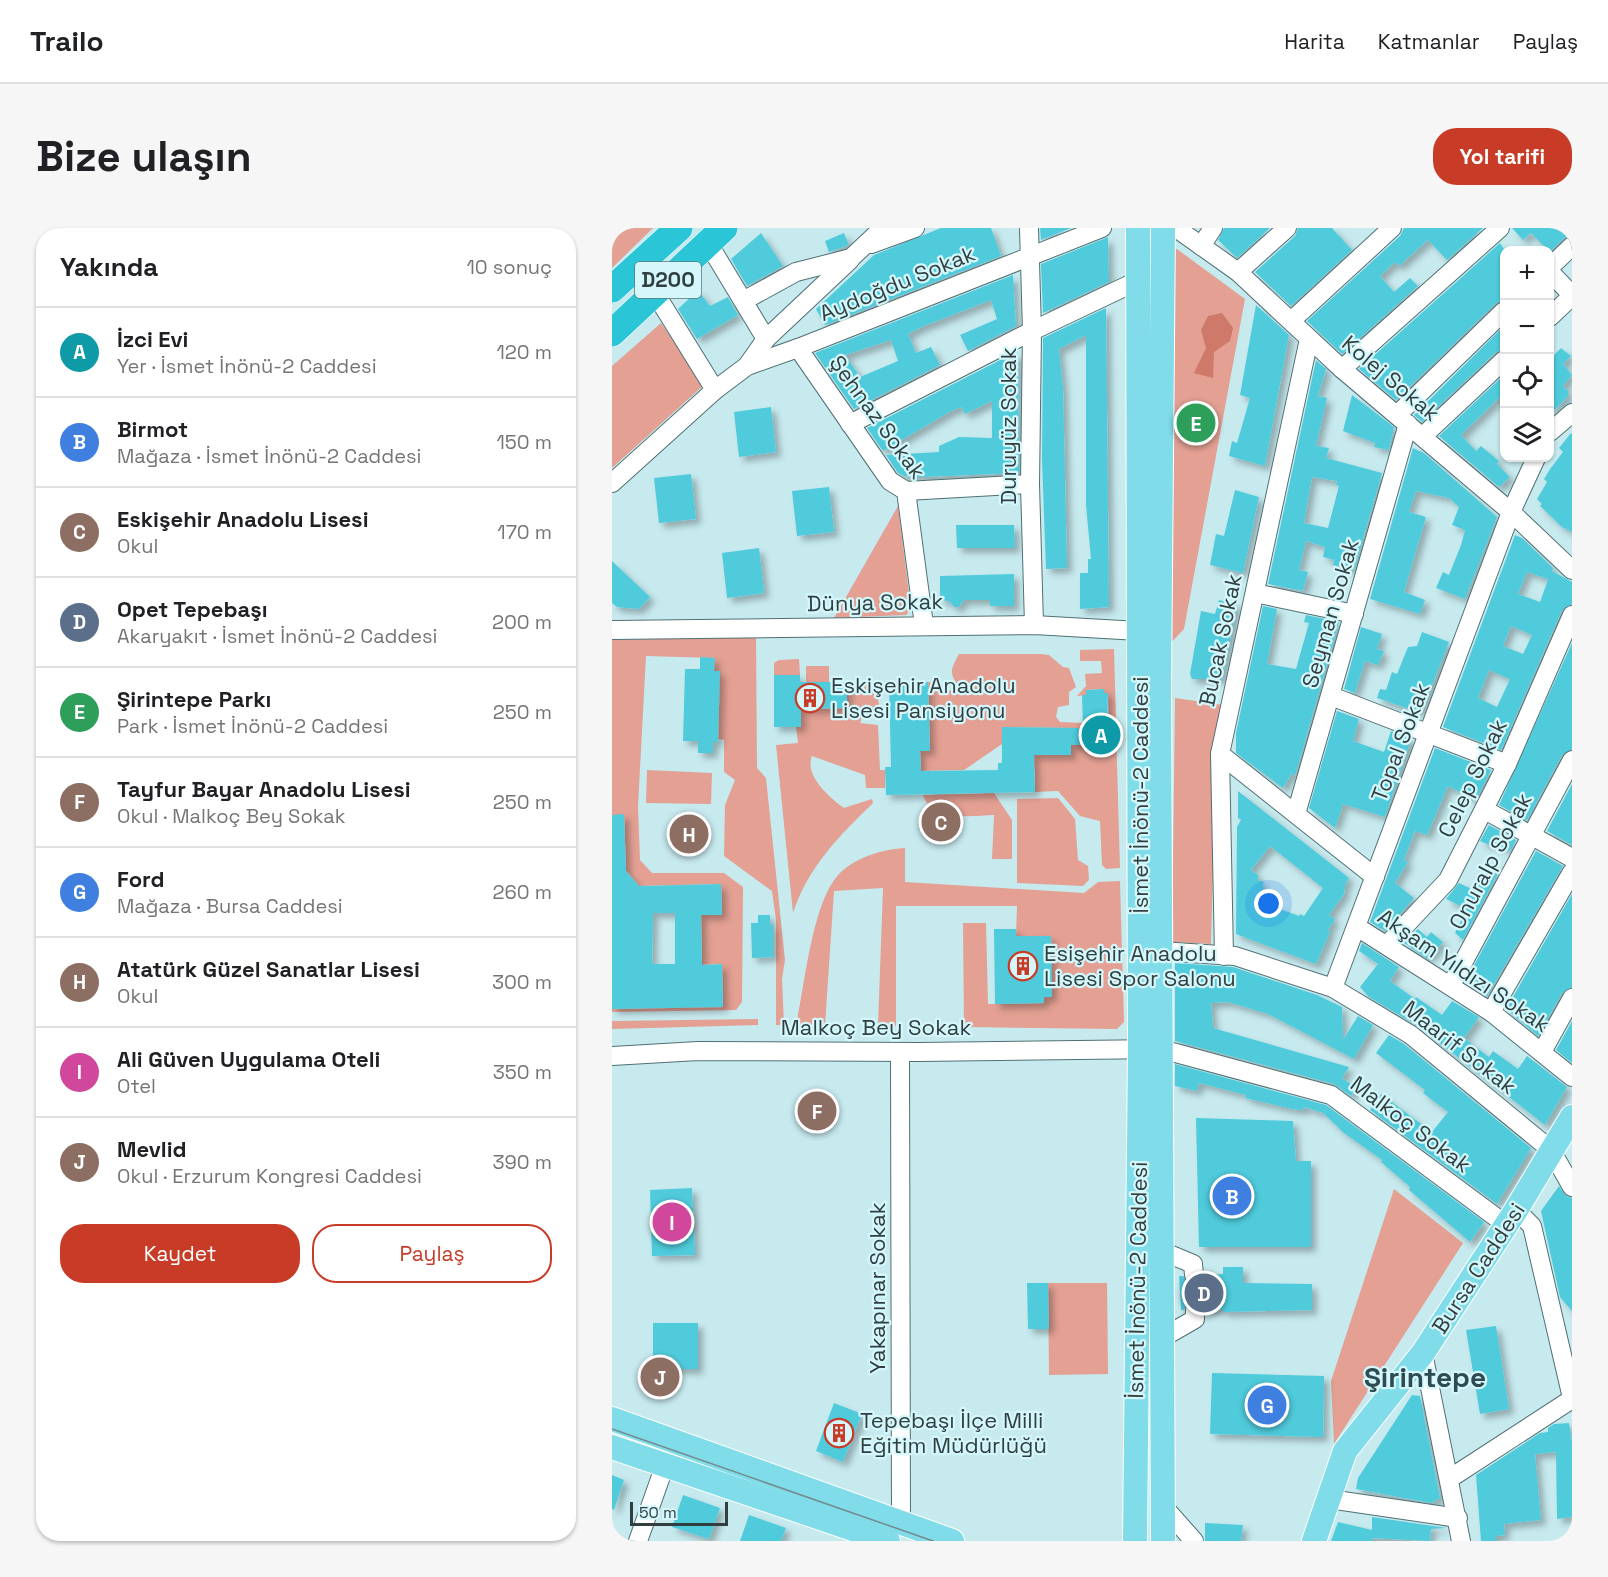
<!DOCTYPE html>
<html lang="tr">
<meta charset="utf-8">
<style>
:root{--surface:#fff;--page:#f6f6f6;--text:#202124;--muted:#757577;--line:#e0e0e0;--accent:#c83c27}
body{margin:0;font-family:"Space Grotesk",sans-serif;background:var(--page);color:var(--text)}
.controls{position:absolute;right:18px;top:18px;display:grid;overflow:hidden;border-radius:12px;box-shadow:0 2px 4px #0004}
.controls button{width:54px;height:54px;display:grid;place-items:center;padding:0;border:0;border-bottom:2px solid var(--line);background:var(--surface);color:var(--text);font:30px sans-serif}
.scale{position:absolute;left:18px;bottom:15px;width:98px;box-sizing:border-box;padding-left:6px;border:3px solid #313f41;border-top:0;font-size:16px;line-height:21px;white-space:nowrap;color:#313f41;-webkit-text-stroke:4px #d4f7fc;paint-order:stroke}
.you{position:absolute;left:657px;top:676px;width:21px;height:21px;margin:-15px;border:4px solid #fff;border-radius:50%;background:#1a73e8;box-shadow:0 0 0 9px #1a73e833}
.badge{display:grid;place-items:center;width:39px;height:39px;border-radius:50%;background:var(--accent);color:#fff;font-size:20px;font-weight:700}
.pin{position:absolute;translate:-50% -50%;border:3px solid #fff;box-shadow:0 2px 6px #0006}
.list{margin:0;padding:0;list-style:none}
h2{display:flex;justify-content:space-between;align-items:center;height:78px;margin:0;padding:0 24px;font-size:26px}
h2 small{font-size:20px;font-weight:400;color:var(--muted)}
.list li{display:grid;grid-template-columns:39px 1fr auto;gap:18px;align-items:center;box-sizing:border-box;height:90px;padding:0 24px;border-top:2px solid var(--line)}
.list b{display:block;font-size:22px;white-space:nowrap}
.list p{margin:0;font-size:20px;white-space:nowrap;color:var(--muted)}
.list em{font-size:20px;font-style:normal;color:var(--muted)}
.actions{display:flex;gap:12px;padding:18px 24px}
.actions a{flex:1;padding:14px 0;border:2px solid var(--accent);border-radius:24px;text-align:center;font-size:21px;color:var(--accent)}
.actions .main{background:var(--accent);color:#fff}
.icon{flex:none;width:33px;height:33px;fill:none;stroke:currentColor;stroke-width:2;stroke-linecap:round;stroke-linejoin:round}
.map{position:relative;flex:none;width:960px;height:1313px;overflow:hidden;border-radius:24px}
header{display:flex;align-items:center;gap:36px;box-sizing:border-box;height:84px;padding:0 30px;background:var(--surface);border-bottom:2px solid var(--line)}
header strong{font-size:28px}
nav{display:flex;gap:33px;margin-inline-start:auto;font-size:21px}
.intro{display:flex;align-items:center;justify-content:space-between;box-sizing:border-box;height:144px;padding:0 36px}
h1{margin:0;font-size:42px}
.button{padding:15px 27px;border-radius:24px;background:var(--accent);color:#fff;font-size:21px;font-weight:700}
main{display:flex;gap:36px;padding:0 36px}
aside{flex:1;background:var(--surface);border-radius:24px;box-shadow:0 2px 4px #0004}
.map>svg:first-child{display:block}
</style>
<header>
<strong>Trailo</strong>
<nav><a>Harita</a><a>Katmanlar</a><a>Paylaş</a></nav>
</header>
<div class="intro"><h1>Bize ulaşın</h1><a class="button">Yol tarifi</a></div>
<main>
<aside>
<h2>Yakında<small>10 sonuç</small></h2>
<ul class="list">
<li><span class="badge" style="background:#0f9aa8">A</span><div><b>İzci Evi</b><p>Yer · İsmet İnönü-2 Caddesi</p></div><em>120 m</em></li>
<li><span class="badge" style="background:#3f7fe0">B</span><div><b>Birmot</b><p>Mağaza · İsmet İnönü-2 Caddesi</p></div><em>150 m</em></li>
<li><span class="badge" style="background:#8d6e63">C</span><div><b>Eskişehir Anadolu Lisesi</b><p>Okul</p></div><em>170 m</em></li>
<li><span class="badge" style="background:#5c6f8a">D</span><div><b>Opet Tepebaşı</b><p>Akaryakıt · İsmet İnönü-2 Caddesi</p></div><em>200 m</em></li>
<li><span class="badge" style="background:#2e9e5b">E</span><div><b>Şirintepe Parkı</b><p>Park · İsmet İnönü-2 Caddesi</p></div><em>250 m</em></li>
<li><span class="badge" style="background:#8d6e63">F</span><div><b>Tayfur Bayar Anadolu Lisesi</b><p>Okul · Malkoç Bey Sokak</p></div><em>250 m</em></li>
<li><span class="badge" style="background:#3f7fe0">G</span><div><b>Ford</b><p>Mağaza · Bursa Caddesi</p></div><em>260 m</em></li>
<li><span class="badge" style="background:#8d6e63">H</span><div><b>Atatürk Güzel Sanatlar Lisesi</b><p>Okul</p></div><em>300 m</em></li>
<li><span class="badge" style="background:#d1479c">I</span><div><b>Ali Güven Uygulama Oteli</b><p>Otel</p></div><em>350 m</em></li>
<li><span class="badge" style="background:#8d6e63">J</span><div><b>Mevlid</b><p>Okul · Erzurum Kongresi Caddesi</p></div><em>390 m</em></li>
</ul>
<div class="actions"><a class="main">Kaydet</a><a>Paylaş</a></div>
</aside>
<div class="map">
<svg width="960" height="1313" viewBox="0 0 960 1313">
<defs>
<filter id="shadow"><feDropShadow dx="5" dy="5" stdDeviation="3" flood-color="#0004"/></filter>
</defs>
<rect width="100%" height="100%" fill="#c7eaef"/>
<g fill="#e3a093">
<polygon points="0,0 41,0 0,40"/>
<polygon points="558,16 633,71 572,401 556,418"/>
<polygon points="49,95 92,157 0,240 0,138"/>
<polygon points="286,278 299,381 294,387 222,390"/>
<polygon points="144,409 145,540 154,550 173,732 170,751 172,797 164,797 164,692 160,663 112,628 113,577 123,552 112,544 112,512 106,511 107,443 102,443 102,430 34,428 26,578 28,632 40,645 112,645 131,659 130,774 124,782 0,784 0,781 111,778 110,736 90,737 89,687 110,686 109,656 27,658 14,643 12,587 0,587 0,412"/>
<polygon points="502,421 504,492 492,489 497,489 496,465 492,465 491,461 474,462 474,467 465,468 474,458 473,446 490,445 489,433 468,433 468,422"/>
<path d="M347,426H429L437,427L451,439L457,440L464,459L457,464V477L446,479L444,489L448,494L472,495L475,517L494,516V504L504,502L508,640L494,641L490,637L488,593L468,588L446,563L423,564V544L417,527H458L459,500L390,499V516L352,542L309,543L308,523H318L316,454L328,456L336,463L348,460C337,446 338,442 347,426Z"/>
<polygon points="187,431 188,447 162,447 162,435 167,432"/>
<rect x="194" y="438" width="23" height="16"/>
<path d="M250,455H259L267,475V489H250L248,495L266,497L268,542H273V560H254L253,547L200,528C192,548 218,570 232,580L260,571L261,575C227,608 196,639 181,685L164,517L186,515L184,499H189V481L235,480V460Z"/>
<polygon points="563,470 612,477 603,563 599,716 560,714"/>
<polygon points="35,542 100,545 99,576 34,575"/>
<path d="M382,565L400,592V631H380L382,587C360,588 319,594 311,567Z"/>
<polygon points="446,570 463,591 466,632 476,638 477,652 471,658 405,655 405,571"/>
<path d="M293,620V654L472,665L486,654L508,653L512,794L505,801L352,799L351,695H374L376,776L432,775V769H439V708H404L405,678H284V798H266L271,660L222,663L213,797H184C193,758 200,671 229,644C245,629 272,621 293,620Z"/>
<polygon points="146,791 146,797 0,801 0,793"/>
<polygon points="782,961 851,1015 722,1216 719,1153"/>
<polygon points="436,1055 495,1055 496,1146 437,1147"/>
</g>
<polygon fill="#ce7969" points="610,85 621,100 618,113 602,124 601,150 582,145 594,120 589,102 596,88"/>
<g fill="#50cbdc" fill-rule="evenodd" filter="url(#shadow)">
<polygon points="329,0 379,0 389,28 213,97 204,81 262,27"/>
<polygon points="428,0 459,0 429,12"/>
<polygon points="612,0 658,0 625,30 606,12"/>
<polygon points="686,0 720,0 740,22 679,78 643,44 683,8"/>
<polygon points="792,0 871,0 835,32 816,12 787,38 783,34 768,48 782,64 798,50 806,58 730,126 695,93 788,8"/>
<polygon points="900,0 960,0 960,7 952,10 938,24 919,5 911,12"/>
<polygon points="149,5 171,38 135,58 119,31"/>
<polygon points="232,5 237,17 217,24 213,13"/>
<polygon points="496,9 497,54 431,85 429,36"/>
<polygon points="888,15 892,21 892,72 884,75 784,172 747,141"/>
<path d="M401,47L404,98L356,123L348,107L385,91L379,72L312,98L296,106L304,125L319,119L328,137L242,181L203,125ZM279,112L286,133L248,149L233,127Z"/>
<polygon points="86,62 98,78 116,69 126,87 85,111 66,81"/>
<polygon points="644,77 677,107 653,238 617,228 620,213 625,215 638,170 628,167"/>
<polygon points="494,80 497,379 468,381 468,345 476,345 476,331 479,331 474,277 474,107 447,121 451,161 455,340 434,341 430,232 431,110"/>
<polygon points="892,98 892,121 884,124 810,194 802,187"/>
<polygon points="949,120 959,128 951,136 960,147 951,158 956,163 956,168 938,187 938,131"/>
<polygon points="402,125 406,126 407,245 309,249 292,248 286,245 274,227 327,224 327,218 347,209 380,210 380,173 353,186 349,179 339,183 271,223 255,200"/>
<path d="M704,132L714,141L706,168L715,170L704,218L717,220L714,230L770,245L742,342L721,337L722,332L711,329L713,319L694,313L687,342L696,344L691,363L656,356ZM700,249L725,253L724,257L727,258L716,300L692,295Z"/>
<polygon points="892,147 892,165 849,207 864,223 869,218 887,233 885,236 898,249 887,259 827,208"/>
<polygon points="740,167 782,199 777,222 762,219 763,215 731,203"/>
<polygon points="159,179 164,224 127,229 122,184"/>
<polygon points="959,205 960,206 960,304 950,299 928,278 930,276 925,271 935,254 932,251 938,241 951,224 947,220"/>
<polygon points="801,220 812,225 885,289 853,371 824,360 831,344 837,347 849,317 853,302 840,297 847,279 837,270 804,263 797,284 814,289 792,364 813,372 808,386 758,371"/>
<polygon points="79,246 84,291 47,295 42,250"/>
<polygon points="217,259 222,304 185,308 180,263"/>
<polygon points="623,262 647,269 631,345 598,337 604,306 612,308"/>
<polygon points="344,297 402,297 403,320 345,320"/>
<path d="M903,307L910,310L941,340L940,343L960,354V376L950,382L889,522L831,499ZM915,344L936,351L937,349L928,374L906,366ZM899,398L920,407L911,426L891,418ZM877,442L898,451L885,479L866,470Z"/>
<polygon points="147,320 152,365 115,370 110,325"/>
<polygon points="0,333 38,369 27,381 5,379 0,375"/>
<polygon points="402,346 402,378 378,378 378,372 352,372 347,379 342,379 337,373 328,372 328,348"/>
<polygon points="607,372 625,376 610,451 580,451 578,446 589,383 603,386"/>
<polygon points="651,378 665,381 655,436 684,441 697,395 692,394 694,387 727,394 683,548 680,545 671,560 624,525 624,505"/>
<polygon points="749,399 770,406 765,421 772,423 766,437 753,433 743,465 732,461"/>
<polygon points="810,404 837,414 809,485 765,470 768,461 774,462 780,444 785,446 796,419 805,418"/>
<polygon points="960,415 960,521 950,527 915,592 887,577"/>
<polygon points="88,429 103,430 102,443 108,443 106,514 101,514 101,525 86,525 86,513 71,513 73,441 88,441"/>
<polygon points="162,447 188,447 188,454 235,454 235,480 189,481 189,499 162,499"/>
<polygon points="316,454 318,523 308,523 309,543 386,542 386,535 390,535 390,499 471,500 470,467 474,467 474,462 492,461 492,465 496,465 494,516 459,517 459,527 422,527 423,564 274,567 273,539 279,539 277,455"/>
<polygon points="725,483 747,491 741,513 772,524 779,503 799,511 773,589 731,576 723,600 697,580"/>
<polygon points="823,520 879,542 864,572 836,558 815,607 803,603 792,632 796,634 783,655 802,670 773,703 758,694"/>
<polygon points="960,556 960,617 935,603"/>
<path d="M626,563L737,650L733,657L732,666L717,687L723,691L716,702L718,704L704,736L624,706L625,599L629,592L626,590ZM658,618L711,660L692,688L688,686L687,688L660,678V665H651V653H646V647L639,642Z"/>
<path d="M12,586L14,643L27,658L109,656L110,687H89L90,737L110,736L111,779L0,781V587ZM41,685H63V736H40Z"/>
<polygon points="877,597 904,612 898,623 879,614 877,617 868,613"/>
<polygon points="924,623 951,638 875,768 853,754"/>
<polygon points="875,639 886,645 851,712 843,705 855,681 834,671 847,655 864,663"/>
<polygon points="960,666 960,759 950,765 926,808 894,781"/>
<polygon points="146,687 158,687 158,697 161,696 161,729 140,730 139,695 146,695"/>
<polygon points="382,701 404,701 404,708 439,708 440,769 432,769 432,775 383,776"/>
<polygon points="806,701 815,709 819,704 831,714 816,731 792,715"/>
<polygon points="750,715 787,739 778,753 803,771 804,769 830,787 840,773 867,789 852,810 877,829 881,823 906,841 915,828 955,859 933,897 806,798 757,769 748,759 766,736 747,723"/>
<polygon points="563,735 621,739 705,767 730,779 731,812 746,788 761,797 742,831 656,786 616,774 599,775 601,800 737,839 730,850 744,860 739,868 722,856 563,813"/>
<polygon points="960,793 960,835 944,822"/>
<polygon points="777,807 792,816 919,920 885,976 758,882 769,866 820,904 836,884 811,865 813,862 764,825"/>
<polygon points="563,836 714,877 872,994 858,1014 797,962 798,959 769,934 770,932 732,905 711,885 692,879 691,882 680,881 633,870 634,867 587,855 585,863 563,858"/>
<polygon points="584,890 681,893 684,933 699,933 699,1019 587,1019"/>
<polygon points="947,958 954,968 960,970 960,1083 948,1069 929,983"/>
<polygon points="80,960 83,1027 40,1028 38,962"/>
<polygon points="611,1039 631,1039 631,1055 700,1056 700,1082 612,1084 612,1082 594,1082 589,1073 582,1071 577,1073 572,1082 569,1082 567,1048 571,1048 577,1057 584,1058 589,1056 593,1047 611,1046"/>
<polygon points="415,1055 436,1055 437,1101 416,1101"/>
<rect x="41" y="1095" width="45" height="46"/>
<polygon points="884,1098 897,1181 868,1186 854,1102"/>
<polygon points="600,1145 712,1148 711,1209 598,1206"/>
<polygon points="800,1167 808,1168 828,1270 819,1275 744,1261 746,1250"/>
<polygon points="222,1175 250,1186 231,1234 204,1223"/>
<polygon points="957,1195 960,1215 960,1289 945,1291 944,1224 923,1226 929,1292 892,1296 893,1307 884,1308 884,1313 869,1313 864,1247 928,1205 936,1204 936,1200 942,1196"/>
<polygon points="0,1247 12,1252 2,1282 0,1281"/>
<polygon points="71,1267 108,1280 97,1311 60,1299"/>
<polygon points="137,1287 174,1300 169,1313 128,1313"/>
<polygon points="760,1289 835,1300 819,1301 818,1313 760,1310 760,1313 719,1313 726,1294 760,1302"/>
<polygon points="593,1295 631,1297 629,1313 593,1313"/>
</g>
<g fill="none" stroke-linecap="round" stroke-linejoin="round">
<polyline stroke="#a9c8cc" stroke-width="18" stroke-dasharray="18 9" stroke-linecap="butt" points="582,1047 583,1082"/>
<g stroke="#507074" stroke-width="20">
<g id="minor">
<polyline points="417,0 420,103 418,256 422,397"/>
<polyline points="564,0 626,44 730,141 899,284 960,342"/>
<polyline points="96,15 154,111"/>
<polyline points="259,16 303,0"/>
<polyline points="589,18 601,0"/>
<polyline points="938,39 960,18"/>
<polyline points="626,44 675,0"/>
<polyline points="938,44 960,67"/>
<polyline points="43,65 103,162"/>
<polyline points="133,72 184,44 239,30 271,0"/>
<polyline points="938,89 960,68"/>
<polyline points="679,93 780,0"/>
<polyline points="186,120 278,253 294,263 312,397"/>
<polyline points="135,138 154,111 238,32"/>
<polyline points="730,141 888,0"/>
<polyline points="785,187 892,83"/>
<polyline points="238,196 420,103 525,53"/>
<polyline points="938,204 960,185"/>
<polyline points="811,208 892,132"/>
<polyline points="0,255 103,162 135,138 186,120 490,0"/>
<polyline points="294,263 418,256"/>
<polyline points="643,365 742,386"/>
<polyline points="0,402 422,397 527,403"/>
<polyline points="719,468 895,536"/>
<polyline points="608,526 763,649"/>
<polyline points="873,582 960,630"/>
<polyline points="684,586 796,196"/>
<polyline points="745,699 879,784 960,849"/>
<polyline points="775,717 836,652 895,536 960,387"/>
<polyline points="548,723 623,728 721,760 799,807 939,922 960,959"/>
<polyline points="612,728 608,526 697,111"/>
<polyline points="839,757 960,532"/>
<polyline points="721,760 899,284 924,230"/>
<polyline points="879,784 960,644"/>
<polyline points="288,824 289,1296"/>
<polyline points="930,824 960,770"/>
<polyline points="0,828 86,823 307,824 549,821 719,867 893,996"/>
<polyline points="904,982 920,998 960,1170"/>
<polyline points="550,1023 581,1036 582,1047"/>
<polyline points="550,1110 583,1091 583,1082"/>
<polyline points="811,1125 849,1313"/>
<polyline points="837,1251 960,1171"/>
<polyline points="717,1271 846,1290"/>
<polyline points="551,1278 582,1313"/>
<polyline points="26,1313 53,1237"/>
</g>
</g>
<g stroke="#fff" stroke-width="26">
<g id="major">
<polyline points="551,0 547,460 551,1313"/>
<polyline points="0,1191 340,1313"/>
<polyline points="0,1219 276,1313"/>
<polyline points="523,1313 528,822 526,0"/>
<polyline points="702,1313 733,1223 811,1125 904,982 960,889"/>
</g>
</g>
<g stroke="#fff" stroke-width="28">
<g id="highway">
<polyline points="0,61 67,0"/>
<polyline points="0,105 112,0"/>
</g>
</g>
<use href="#minor" stroke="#fff" stroke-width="18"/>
<use href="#major" stroke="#80dce8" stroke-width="24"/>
<use href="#highway" stroke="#2bc5d8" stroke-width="27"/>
<polyline stroke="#738a8e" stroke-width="1.5" points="0,1201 321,1313"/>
</g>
<defs>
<g id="building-ring" transform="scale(1.5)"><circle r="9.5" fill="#d4f7fc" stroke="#c83c27" stroke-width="1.5"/><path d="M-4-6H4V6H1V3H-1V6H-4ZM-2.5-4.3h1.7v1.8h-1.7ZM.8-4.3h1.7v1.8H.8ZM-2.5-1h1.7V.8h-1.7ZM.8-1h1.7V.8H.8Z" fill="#c83c27"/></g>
</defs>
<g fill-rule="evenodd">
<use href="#building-ring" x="198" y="470"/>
<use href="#building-ring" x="411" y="738"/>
<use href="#building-ring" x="227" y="1205"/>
</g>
<g text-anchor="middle" stroke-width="4.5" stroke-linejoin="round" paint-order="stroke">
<rect fill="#d4f7fc" stroke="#627679" stroke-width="1.5" x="23" y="34" width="66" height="36" rx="4.5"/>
<g font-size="21" font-weight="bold" fill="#313f41">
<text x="56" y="59">D200</text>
</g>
<g font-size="22" fill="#313f41" stroke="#d4f7fc">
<text transform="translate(285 55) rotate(-22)" y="8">Aydoğdu Sokak</text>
<text transform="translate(779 150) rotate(40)" y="8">Kolej Sokak</text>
<text transform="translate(266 189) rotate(54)" y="8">Şehnaz Sokak</text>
<text transform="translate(396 198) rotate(-90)" y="8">Duruyüz Sokak</text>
<text transform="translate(263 374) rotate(-1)" y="8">Dünya Sokak</text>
<text transform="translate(718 385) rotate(-74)" y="8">Seyman Sokak</text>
<text transform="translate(608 412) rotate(-78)" y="8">Bucak Sokak</text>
<text transform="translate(788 514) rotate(-69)" y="8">Topal Sokak</text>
<text transform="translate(860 550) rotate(-64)" y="8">Celep Sokak</text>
<text transform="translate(528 567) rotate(-90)" y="8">İsmet İnönü-2 Caddesi</text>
<text transform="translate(878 633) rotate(-62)" y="8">Onuralp Sokak</text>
<text transform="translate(852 742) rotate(34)" y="8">Akşam Yıldızı Sokak</text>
<text x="264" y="807">Malkoç Bey Sokak</text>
<text transform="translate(848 819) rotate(38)" y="8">Maarif Sokak</text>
<text transform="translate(799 896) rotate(37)" y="8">Malkoç Sokak</text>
<text transform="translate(866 1040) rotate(-57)" y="8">Bursa Caddesi</text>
<text transform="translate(525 1052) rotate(-89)" y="8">İsmet İnönü-2 Caddesi</text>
<text transform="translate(265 1060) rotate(-90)" y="8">Yakapınar Sokak</text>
</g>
<g font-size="22" fill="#313f41" stroke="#d4f7fc" text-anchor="start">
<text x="219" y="465">Eskişehir Anadolu<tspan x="219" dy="25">Lisesi Pansiyonu</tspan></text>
<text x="432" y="733">Esişehir Anadolu<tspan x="432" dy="25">Lisesi Spor Salonu</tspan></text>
<text x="248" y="1200">Tepebaşı İlçe Milli<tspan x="248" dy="25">Eğitim Müdürlüğü</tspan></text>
</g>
<g font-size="28" font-weight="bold" fill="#2d4b50" stroke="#d4f7fc">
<text x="813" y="1159">Şirintepe</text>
</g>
</g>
</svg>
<div class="controls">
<button>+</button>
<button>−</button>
<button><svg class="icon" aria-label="locate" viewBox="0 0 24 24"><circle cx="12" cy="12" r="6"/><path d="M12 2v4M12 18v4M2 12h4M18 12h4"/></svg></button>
<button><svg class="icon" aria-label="layers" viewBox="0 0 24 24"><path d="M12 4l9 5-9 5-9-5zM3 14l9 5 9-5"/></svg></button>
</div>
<div class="scale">50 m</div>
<div class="you"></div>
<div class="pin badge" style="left:489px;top:507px;background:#0f9aa8">A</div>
<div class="pin badge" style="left:620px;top:968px;background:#3f7fe0">B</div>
<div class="pin badge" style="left:329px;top:594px;background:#8d6e63">C</div>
<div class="pin badge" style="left:592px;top:1065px;background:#5c6f8a">D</div>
<div class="pin badge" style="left:584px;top:195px;background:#2e9e5b">E</div>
<div class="pin badge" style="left:205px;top:883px;background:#8d6e63">F</div>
<div class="pin badge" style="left:655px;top:1177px;background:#3f7fe0">G</div>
<div class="pin badge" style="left:77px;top:606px;background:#8d6e63">H</div>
<div class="pin badge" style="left:60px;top:994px;background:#d1479c">I</div>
<div class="pin badge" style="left:48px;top:1149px;background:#8d6e63">J</div>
</div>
</main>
